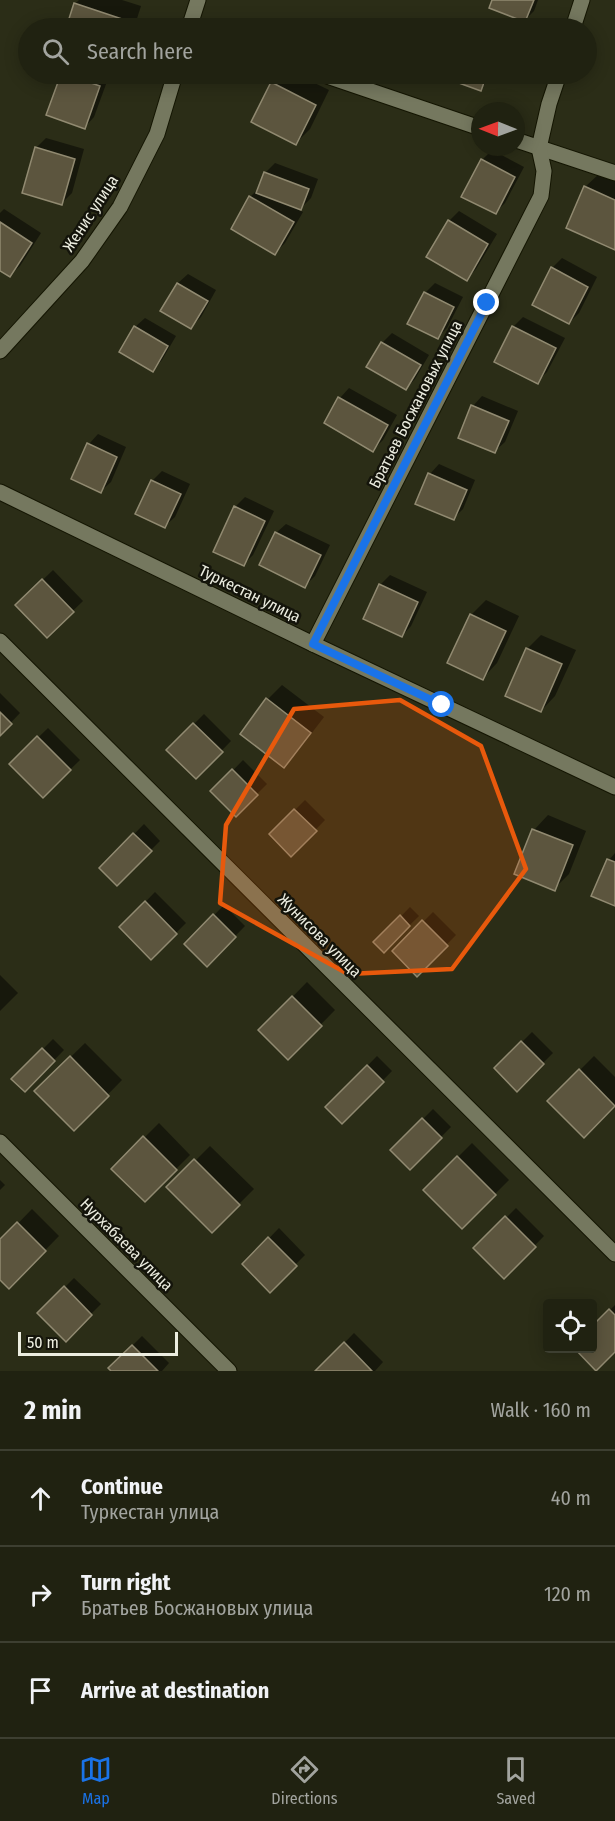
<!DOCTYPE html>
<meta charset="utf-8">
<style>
:root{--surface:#202211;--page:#282a1a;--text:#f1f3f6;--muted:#a2a49f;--line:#3d3f31;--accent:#1a73e8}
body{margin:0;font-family:"Fira Sans Condensed",sans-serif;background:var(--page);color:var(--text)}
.controls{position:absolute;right:18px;bottom:18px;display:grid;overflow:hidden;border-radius:6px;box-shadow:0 3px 15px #0003}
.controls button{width:54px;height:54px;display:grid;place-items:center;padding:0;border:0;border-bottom:2px solid var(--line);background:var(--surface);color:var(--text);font:30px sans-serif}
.compass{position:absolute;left:471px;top:102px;width:54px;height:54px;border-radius:50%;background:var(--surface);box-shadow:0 3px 15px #0003;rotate:271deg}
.scale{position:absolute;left:18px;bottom:15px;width:160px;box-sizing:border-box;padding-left:6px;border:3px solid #ecede0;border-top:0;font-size:16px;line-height:21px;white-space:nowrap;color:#ecede0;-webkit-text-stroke:4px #14140b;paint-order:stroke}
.stop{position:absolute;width:18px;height:18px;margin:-14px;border:4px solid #1a73e8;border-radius:50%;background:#fff}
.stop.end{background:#1a73e8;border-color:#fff;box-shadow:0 2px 6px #0008}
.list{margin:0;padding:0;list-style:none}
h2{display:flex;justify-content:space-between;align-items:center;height:78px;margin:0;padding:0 24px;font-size:26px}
h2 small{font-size:20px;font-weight:400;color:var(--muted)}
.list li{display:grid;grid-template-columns:39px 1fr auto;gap:18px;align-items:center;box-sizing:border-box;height:96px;padding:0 24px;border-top:2px solid var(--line)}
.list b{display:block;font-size:22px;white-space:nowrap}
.list p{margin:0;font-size:20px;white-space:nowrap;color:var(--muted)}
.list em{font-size:20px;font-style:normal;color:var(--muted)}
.icon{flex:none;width:33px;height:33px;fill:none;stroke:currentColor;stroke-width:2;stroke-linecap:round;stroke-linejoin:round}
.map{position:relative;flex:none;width:615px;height:1371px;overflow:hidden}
.search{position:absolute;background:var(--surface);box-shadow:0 3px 15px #0003;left:18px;right:18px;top:18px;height:66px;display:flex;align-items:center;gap:15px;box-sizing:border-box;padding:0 21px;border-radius:33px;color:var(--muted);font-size:22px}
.sheet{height:366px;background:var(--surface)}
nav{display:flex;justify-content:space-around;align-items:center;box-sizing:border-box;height:84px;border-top:2px solid var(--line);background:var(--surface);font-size:16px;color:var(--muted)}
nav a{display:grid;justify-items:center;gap:3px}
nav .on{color:var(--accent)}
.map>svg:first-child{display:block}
</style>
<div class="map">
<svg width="615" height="1371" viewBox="0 0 615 1371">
<rect width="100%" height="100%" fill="#2b2d17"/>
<g fill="#0007">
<polygon points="79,0 122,0 141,6 134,28 68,28 75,4"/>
<polygon points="494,0 538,0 534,11 524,21"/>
<polygon points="463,21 484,28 455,28"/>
<polygon points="62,74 101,74 109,76 94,117 85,127 48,114"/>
<polygon points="282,74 296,74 329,90 310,129 296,143 272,83"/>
<polygon points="438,74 495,74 480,89"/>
<polygon points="46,138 84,149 72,193 62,203 36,148"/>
<polygon points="492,150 524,167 505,203 495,213 482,160"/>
<polygon points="275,163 318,179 311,198 299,210 303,212 285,243 275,253 250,197 259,188 265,173"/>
<polygon points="600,173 615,180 615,248 585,187"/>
<polygon points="4,209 41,233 20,266 10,275 0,269 0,213"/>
<polygon points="459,211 497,234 476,269 467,279 449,221"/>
<polygon points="562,258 597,277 579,313 569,323 552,268"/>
<polygon points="188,274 216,290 201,317 191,327 162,310 178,283"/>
<polygon points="435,283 463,297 447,328 437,338 425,293"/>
<polygon points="523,317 565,338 547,372 537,382 513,327"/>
<polygon points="145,318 176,336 162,360 153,370 135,327"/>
<polygon points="392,333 429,355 415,379 406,389 382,343"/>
<polygon points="349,388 397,415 383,440 373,450 340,398"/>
<polygon points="482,396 518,411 505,442 495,451 473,406"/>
<polygon points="98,434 126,447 111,482 101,491 73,478 89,444"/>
<polygon points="439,464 475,480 463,509 453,519 430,474"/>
<polygon points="162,471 190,484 175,517 165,526 152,481"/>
<polygon points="245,497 274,511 253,555 243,565 235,507"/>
<polygon points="286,524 330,545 315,576 305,586 276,533"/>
<polygon points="53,570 83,601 47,636 17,605"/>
<polygon points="390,575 427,592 411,626 402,636 380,585"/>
<polygon points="486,600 519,616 497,663 483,678 471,615"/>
<polygon points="541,635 576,650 555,696 541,711 527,649"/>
<polygon points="282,685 324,717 298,751 284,766 268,699"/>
<polygon points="0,693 20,713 0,734"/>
<polygon points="204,714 231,741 196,777 168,750"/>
<polygon points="48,728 80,760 43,796 11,764"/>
<polygon points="243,760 267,784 236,815 213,791"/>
<polygon points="305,800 325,820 291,855 271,834"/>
<polygon points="548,815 586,831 569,874 554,889 516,873 534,830"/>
<polygon points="144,824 160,841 117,884 101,868"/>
<polygon points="615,853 615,905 609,860"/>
<polygon points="155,892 186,923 151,958 121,927"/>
<polygon points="224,905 245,926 207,965 186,944"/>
<polygon points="410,907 419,916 384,950 376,942"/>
<polygon points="433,912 456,935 417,975 394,951"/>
<polygon points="0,975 18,993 0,1011"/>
<polygon points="307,982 335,1010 288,1058 260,1030"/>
<polygon points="532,1032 553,1053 517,1089 496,1068"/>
<polygon points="53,1039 64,1050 25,1090 13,1079"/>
<polygon points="85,1043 122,1080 74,1129 36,1091"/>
<polygon points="377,1056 392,1071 342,1122 327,1107"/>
<polygon points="594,1056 615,1077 615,1105 584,1136 549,1101"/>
<polygon points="433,1109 451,1127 410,1168 392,1150"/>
<polygon points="159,1123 190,1155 145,1200 113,1169"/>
<polygon points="472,1143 509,1180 462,1227 425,1190"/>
<polygon points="210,1146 254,1189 212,1231 169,1187"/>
<polygon points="0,1180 5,1185 0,1190"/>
<polygon points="516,1208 544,1236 504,1277 476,1248"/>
<polygon points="32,1209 59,1236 9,1287 0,1278 0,1242"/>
<polygon points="279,1228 305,1255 270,1290 244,1264"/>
<polygon points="74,1278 101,1304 66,1339 39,1313"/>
<polygon points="615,1305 615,1350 592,1348 592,1328"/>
<polygon points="354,1333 383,1362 375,1371 317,1371"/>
<polygon points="142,1336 169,1363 162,1371 113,1371 110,1368"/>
</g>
<g fill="#5c553e" stroke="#918a71" stroke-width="1.5">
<polygon points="492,0 534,0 525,22 489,8"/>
<polygon points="74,3 128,21 125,28 66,28"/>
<polygon points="61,74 65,74 100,86 85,129 46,115"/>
<polygon points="434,74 487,74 481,91"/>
<polygon points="271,82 316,105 296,145 251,122"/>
<polygon points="35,147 75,159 62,205 22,193"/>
<polygon points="481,159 515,177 496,214 461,197"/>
<polygon points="264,172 309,189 301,210 256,193"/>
<polygon points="584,186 615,200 615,250 566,228"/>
<polygon points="249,196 294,222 275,255 231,229"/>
<polygon points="448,220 488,244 467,281 426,257"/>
<polygon points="0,222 32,243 10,277 0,271"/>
<polygon points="551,267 588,287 569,324 532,305"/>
<polygon points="177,283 208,301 191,329 160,311"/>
<polygon points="424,292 454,307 438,339 407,324"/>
<polygon points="134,326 168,346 153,372 119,352"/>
<polygon points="512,326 556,348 538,384 494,362"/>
<polygon points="381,342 421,365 406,390 366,367"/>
<polygon points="338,397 388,425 373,452 324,423"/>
<polygon points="471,405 509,421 495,453 458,438"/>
<polygon points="87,443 117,457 101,493 71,479"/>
<polygon points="428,473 467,490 454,520 415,504"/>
<polygon points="151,480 181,494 165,528 135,514"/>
<polygon points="234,506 265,521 244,566 213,552"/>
<polygon points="275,532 321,555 305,588 259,565"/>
<polygon points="42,579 74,612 47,638 15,605"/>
<polygon points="379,584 418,602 402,637 363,619"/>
<polygon points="470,614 506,631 483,680 447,663"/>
<polygon points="526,648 562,664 541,712 505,696"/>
<polygon points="266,698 311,733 284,768 240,734"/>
<polygon points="0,712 12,724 0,736"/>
<polygon points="193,723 223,752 196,779 166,750"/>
<polygon points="37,736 71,770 43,798 9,764"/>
<polygon points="232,769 258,795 236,817 210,791"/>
<polygon points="294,809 317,831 291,857 269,834"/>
<polygon points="532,829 573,845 555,891 514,874"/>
<polygon points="133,833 152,851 117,886 99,868"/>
<polygon points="607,859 615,862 615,906 591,896"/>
<polygon points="145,901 177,934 151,960 119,927"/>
<polygon points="213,914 236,937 207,967 184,944"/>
<polygon points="400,915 410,926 384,953 373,942"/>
<polygon points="422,920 448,946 417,977 392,951"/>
<polygon points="292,996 322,1026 288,1060 258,1030"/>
<polygon points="521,1041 544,1064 517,1092 494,1068"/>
<polygon points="42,1048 55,1061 25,1092 11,1079"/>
<polygon points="70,1056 109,1096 74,1131 34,1091"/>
<polygon points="367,1065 384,1082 342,1124 325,1107"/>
<polygon points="579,1069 615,1106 584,1138 547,1101"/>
<polygon points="422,1118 442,1138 410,1170 390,1150"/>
<polygon points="143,1136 177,1170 145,1202 111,1169"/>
<polygon points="457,1156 496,1195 462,1229 423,1190"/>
<polygon points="194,1159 240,1205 212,1233 166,1187"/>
<polygon points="505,1216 536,1247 504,1279 473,1248"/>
<polygon points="17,1222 46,1251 9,1289 0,1280 0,1239"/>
<polygon points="268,1237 297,1266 270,1293 242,1264"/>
<polygon points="64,1286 92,1315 66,1342 37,1313"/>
<polygon points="609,1309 615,1315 615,1352 596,1371 574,1348 592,1348 592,1326"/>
<polygon points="344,1342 372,1371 315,1371"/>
<polygon points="132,1345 158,1371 111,1371 108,1368"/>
</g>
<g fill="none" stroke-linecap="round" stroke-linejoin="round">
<g stroke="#141502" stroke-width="17">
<g id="street">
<polyline points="189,28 198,0"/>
<polyline points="573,28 582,0"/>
<polyline points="321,74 480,128"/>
<polyline points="516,140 615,173"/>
<polyline points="0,351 82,261 120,207 157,134 175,74"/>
<polyline points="0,492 313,644 615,787"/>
<polyline points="0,641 615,1254"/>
<polyline points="313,644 541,196 544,171 539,148 549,104 559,74"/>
<polyline points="0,1142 229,1371"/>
</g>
</g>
<use href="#street" stroke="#75785f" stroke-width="15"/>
</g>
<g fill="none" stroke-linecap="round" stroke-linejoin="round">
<polyline stroke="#1a73e8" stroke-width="8" points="442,705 313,644 487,303"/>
</g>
<path fill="#e8590c" fill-opacity="0.2" stroke="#e8590c" stroke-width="4.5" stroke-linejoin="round" d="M400,700L481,746L526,869L452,969L348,974L220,903L226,825L294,709Z"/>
<g text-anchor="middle" stroke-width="5" stroke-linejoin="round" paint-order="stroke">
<g font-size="16" fill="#ecede0" stroke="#14140b">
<text transform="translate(90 213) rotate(-57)" y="6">Женис улица</text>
<text transform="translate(415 404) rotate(-63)" y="6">Братьев Босжановых улица</text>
<text transform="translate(250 593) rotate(26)" y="6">Туркестан улица</text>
<text transform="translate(320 935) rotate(45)" y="6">Жунисова улица</text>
<text transform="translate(127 1244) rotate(45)" y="6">Нурхабаева улица</text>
</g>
</g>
</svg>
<div class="controls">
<button><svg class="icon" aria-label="locate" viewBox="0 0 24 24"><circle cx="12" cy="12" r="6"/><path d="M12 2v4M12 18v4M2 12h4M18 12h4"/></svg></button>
</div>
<svg class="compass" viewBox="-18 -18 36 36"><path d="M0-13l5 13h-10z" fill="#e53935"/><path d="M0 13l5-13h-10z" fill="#a2a49f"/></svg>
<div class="scale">50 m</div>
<div class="stop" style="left:442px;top:705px"></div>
<div class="stop end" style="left:487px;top:303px"></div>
<div class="search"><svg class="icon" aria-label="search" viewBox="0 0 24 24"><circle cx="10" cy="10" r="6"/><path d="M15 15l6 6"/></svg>Search here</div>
</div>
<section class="sheet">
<h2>2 min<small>Walk · 160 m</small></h2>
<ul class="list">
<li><svg class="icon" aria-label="ahead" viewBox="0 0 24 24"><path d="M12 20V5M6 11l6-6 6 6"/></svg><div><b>Continue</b><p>Туркестан улица</p></div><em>40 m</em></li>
<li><svg class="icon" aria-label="right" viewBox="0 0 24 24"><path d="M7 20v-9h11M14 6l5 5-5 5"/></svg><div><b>Turn right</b><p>Братьев Босжановых улица</p></div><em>120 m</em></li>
<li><svg class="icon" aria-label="arrive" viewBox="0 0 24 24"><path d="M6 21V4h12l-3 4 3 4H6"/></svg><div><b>Arrive at destination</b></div></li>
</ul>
</section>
<nav>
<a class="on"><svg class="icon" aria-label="map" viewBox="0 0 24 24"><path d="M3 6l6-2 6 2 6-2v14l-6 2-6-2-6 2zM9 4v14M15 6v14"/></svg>Map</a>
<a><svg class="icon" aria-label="directions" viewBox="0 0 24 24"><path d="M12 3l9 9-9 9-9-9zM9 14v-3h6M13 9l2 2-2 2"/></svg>Directions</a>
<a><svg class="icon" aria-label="saved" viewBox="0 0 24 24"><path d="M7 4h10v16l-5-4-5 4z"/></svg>Saved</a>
</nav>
